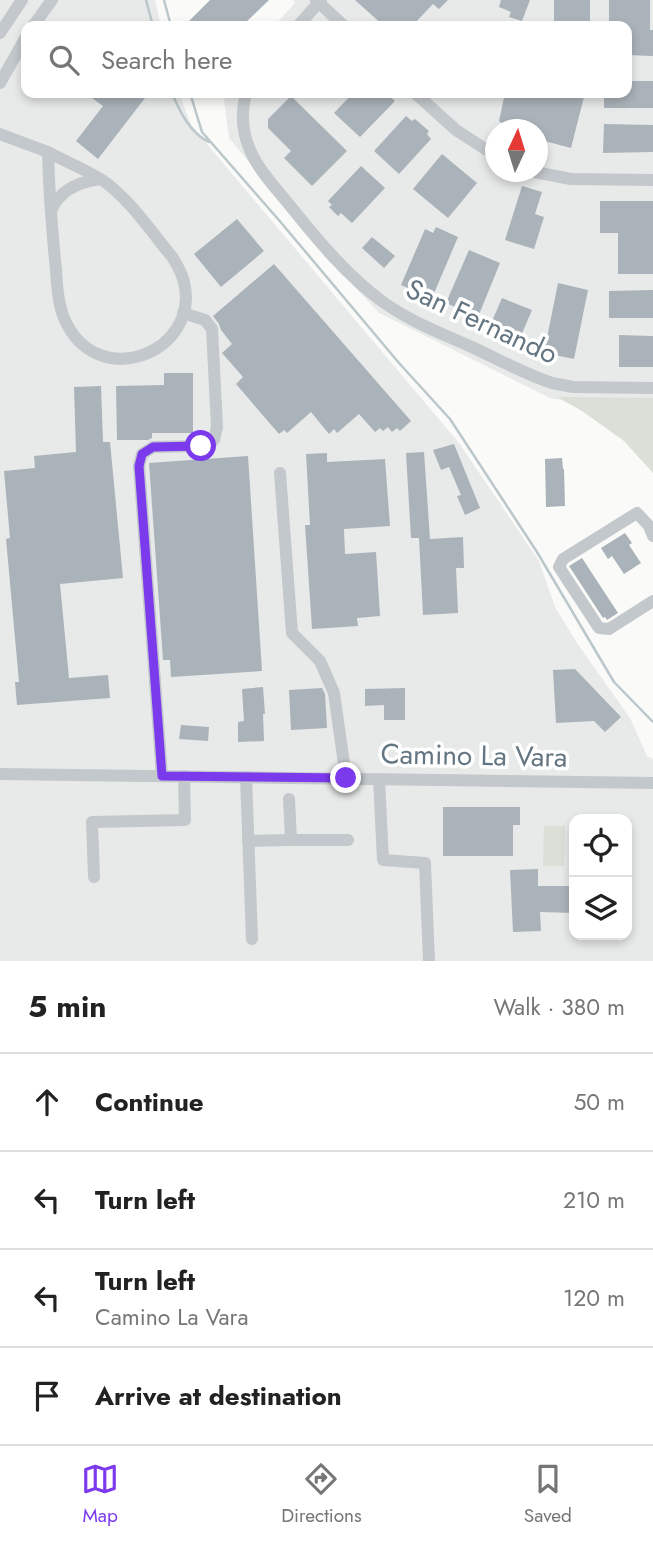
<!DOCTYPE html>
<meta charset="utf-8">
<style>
:root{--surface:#fff;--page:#f2f2f2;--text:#222;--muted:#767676;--line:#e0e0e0;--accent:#7c3aed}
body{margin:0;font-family:Jost,sans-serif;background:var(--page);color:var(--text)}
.controls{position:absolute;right:21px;bottom:21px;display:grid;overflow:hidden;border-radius:14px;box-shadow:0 4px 10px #0003}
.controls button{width:63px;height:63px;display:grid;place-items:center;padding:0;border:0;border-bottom:2px solid var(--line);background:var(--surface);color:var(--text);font:35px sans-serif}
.compass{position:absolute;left:485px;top:119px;width:63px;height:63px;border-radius:50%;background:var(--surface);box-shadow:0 4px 10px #0003;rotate:4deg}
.stop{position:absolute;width:21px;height:21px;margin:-16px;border:5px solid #7c3aed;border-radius:50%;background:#fff}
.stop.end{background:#7c3aed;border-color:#fff;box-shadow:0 2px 7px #0008}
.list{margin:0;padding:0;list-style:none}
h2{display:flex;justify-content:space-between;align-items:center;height:91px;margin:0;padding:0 28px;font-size:30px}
h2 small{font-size:23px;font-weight:400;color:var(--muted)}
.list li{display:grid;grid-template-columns:46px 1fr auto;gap:21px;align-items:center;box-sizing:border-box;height:98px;padding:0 28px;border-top:2px solid var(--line)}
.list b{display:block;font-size:26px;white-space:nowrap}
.list p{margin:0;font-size:23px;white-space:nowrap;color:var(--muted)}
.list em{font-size:23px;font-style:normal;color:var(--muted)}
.icon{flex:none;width:38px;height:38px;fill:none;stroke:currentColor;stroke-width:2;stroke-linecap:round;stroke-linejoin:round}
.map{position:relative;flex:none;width:653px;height:961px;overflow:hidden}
.search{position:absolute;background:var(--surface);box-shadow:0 4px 10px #0003;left:21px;right:21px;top:21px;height:77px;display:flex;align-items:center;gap:18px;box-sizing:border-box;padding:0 24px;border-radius:14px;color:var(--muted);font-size:26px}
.sheet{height:483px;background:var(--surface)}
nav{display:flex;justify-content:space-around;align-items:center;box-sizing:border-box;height:98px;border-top:2px solid var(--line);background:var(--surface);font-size:19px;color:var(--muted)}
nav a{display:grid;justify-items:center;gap:4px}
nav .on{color:var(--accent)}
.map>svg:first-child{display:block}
</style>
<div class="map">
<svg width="653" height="961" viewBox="0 0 653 961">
<rect width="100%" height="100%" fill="#fafaf8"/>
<g fill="#e8e9e9" fill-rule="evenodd">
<path d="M0,0H155L161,26H26V93H179L191,125L459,443L539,561L555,607L577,643L630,718L647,756L653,759V961H0ZM574,819H627V935H574Z"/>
<path d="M293,0H653V401H582L552,399L379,313L327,257L229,138L224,101L227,93H627V26H274L295,3ZM496,130H538V172H496Z"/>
</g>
<g fill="#dadfd7">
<polygon points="557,397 653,398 653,473 624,441 582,411"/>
<polygon points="544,826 565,826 564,866 543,866"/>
</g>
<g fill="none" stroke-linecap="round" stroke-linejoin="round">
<g stroke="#bbc7cb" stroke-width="2.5">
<polyline points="146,0 153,26"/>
<polyline points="164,0 171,26"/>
<path d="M172,93C180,112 190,133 209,142"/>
<polyline points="190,93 202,132 278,219 399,363 450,419 537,552 614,682 653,722"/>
</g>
</g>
<g fill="#aab3b9">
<polygon points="210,0 269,0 242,26 184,26"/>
<polygon points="355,0 448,0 439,9 433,4 412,26 384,26"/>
<polygon points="501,0 530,0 522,21 509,17 511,12 499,7"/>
<rect x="554" y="0" width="36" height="26"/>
<polygon points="609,0 650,0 650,30 653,30 653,56 627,55 627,26 609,26"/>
<polygon points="627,81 653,81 653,108 604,108 604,93 627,93"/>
<polygon points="85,93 139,93 145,98 98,159 76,141 103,106"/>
<polygon points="353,93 386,93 395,101 360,137 334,113"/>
<polygon points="505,93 585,93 571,148 537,139 537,130 510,130 499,121"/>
<polygon points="291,96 347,151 312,186 284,158 291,151 268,128 268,119"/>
<polygon points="406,116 412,121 415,119 429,131 427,134 431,139 399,174 374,151"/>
<polygon points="604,124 653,125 653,152 603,153"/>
<polygon points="442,154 477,183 448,218 413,189"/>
<polygon points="361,166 385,188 352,223 341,213 338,216 329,207 332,205 328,201"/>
<polygon points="522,186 542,192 535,214 544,217 534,249 505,240"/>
<polygon points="600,201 653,201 653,274 618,274 618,233 600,233"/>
<polygon points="237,219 264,251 221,287 194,254"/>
<polygon points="436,227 458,237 432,298 401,285 425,229 433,233"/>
<polygon points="372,237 395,256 384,268 362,248"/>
<polygon points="469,250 500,263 478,317 446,303"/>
<polygon points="274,264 411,421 400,431 397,428 392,432 388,427 383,431 380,428 375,432 359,414 337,433 334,429 329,434 311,412 287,433 284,430 279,434 236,384 243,377 222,353 232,344 221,330 219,324 213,316"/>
<polygon points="558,283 588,290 574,359 544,353"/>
<polygon points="653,290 653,318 609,318 609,291"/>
<polygon points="502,298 532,310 517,345 487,333"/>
<polygon points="619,335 653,336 653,367 619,367"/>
<polygon points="164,373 193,373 193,433 152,433 152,438 148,440 117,440 116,386 164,385"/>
<polygon points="101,386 103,442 110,442 123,578 60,584 69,678 108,675 110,698 17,705 15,682 19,682 6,539 10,538 4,471 35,468 34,456 76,452 74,387"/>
<polygon points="454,444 480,508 465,515 457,496 461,495 449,467 441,470 433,450"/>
<polygon points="424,452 430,539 463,537 464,568 456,568 458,613 423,615 419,538 411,538 406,453"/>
<polygon points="327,453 327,462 385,459 390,526 344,529 345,554 376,552 380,616 357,618 358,626 312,629 305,525 310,525 306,454"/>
<polygon points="248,456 262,671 171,677 170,660 163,660 149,463"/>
<polygon points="562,458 563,469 564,469 565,506 546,507 545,459"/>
<polygon points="625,533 632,543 629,545 641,563 624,574 612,556 608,559 601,548"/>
<polygon points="582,558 618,613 607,620 605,617 603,618 569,566"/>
<polygon points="575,669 621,717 605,732 594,721 556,723 553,670"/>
<polygon points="263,687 265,714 263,714 264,741 238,742 238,722 244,721 242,689"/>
<polygon points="322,688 325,694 327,728 291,730 289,690"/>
<polygon points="405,688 405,720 384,720 384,705 365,706 365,689"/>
<polygon points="181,725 209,727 208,741 179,739"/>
<polygon points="443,807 520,807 520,825 513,825 513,856 443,856"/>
<polygon points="538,869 538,886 574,886 574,913 540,912 541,931 513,932 510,870"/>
</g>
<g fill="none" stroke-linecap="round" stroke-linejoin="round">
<g stroke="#c3c8cc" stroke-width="12">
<polyline points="316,0 344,26"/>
<polyline points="33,26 52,0"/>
<polyline points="298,26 321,0"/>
<polyline points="0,33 22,0"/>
<polyline points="0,83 26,37"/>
<path d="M246,93C241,112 242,132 250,150C258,169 274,186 287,202C316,238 346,275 383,302C411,322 443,334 474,348C499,360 525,374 552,383L573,387L653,388"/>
<polyline points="415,93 456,130 496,156"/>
<polyline points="0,134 48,152"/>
<path d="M48,152C66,162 85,169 102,180C128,197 153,234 173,258C177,265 182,273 184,282C201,353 96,394 64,318C58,303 57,286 56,270C52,231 49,192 48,152Z"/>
<polyline points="535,172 571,179 653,180"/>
<path d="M51,211C59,190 79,182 100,179"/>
<polyline points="280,473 292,633 320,661 334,693 346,778"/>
<polyline points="653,536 649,526 637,513 563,559 559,567 599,628 609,629 653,601"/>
<polyline points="0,774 653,783"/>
<polyline points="162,776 139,466 142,454 153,447 201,446 209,444 214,440 217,427 212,329 205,320 183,313"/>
<polyline points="246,777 252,939"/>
<polyline points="379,779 383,860 425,863 429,961"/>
<polyline points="291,840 348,840"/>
<polyline points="248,841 291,840 289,799"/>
<polyline points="94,877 92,822 185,820 184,776"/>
</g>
</g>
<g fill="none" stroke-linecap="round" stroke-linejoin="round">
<polyline stroke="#7c3aed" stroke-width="9" points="201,446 153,447 142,454 139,466 162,776 346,778"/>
</g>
<g text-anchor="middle" stroke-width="7" stroke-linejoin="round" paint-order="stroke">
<g font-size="28" fill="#657683" stroke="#fff">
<text transform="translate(482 321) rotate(25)" y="10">San Fernando</text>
<text transform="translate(474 755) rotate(1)" y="10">Camino La Vara</text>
</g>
</g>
</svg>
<div class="controls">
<button><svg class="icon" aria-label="locate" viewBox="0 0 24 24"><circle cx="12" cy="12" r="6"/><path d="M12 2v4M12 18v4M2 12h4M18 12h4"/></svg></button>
<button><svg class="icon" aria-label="layers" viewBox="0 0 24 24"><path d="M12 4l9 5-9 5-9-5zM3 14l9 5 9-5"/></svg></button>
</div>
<svg class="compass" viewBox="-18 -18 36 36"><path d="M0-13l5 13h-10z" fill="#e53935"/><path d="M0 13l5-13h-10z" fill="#767676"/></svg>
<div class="stop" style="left:201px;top:446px"></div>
<div class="stop end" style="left:346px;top:778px"></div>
<div class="search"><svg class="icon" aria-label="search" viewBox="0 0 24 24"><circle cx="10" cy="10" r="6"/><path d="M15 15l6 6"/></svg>Search here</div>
</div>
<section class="sheet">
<h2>5 min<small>Walk · 380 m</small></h2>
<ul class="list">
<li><svg class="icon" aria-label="ahead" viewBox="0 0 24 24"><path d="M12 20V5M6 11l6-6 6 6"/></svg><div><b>Continue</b></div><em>50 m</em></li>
<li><svg class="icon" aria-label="left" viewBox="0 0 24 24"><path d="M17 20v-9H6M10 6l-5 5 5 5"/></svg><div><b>Turn left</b></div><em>210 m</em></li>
<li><svg class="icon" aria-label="left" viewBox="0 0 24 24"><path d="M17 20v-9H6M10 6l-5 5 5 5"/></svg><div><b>Turn left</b><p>Camino La Vara</p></div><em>120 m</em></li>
<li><svg class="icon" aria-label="arrive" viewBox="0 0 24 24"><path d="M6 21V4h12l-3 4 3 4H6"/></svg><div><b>Arrive at destination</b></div></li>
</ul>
</section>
<nav>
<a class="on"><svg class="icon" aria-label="map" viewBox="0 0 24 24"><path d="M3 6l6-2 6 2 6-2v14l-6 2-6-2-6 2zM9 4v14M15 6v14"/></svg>Map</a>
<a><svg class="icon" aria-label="directions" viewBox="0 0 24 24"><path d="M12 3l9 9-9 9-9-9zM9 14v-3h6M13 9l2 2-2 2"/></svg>Directions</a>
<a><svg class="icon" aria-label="saved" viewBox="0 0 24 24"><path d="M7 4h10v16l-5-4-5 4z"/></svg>Saved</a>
</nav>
